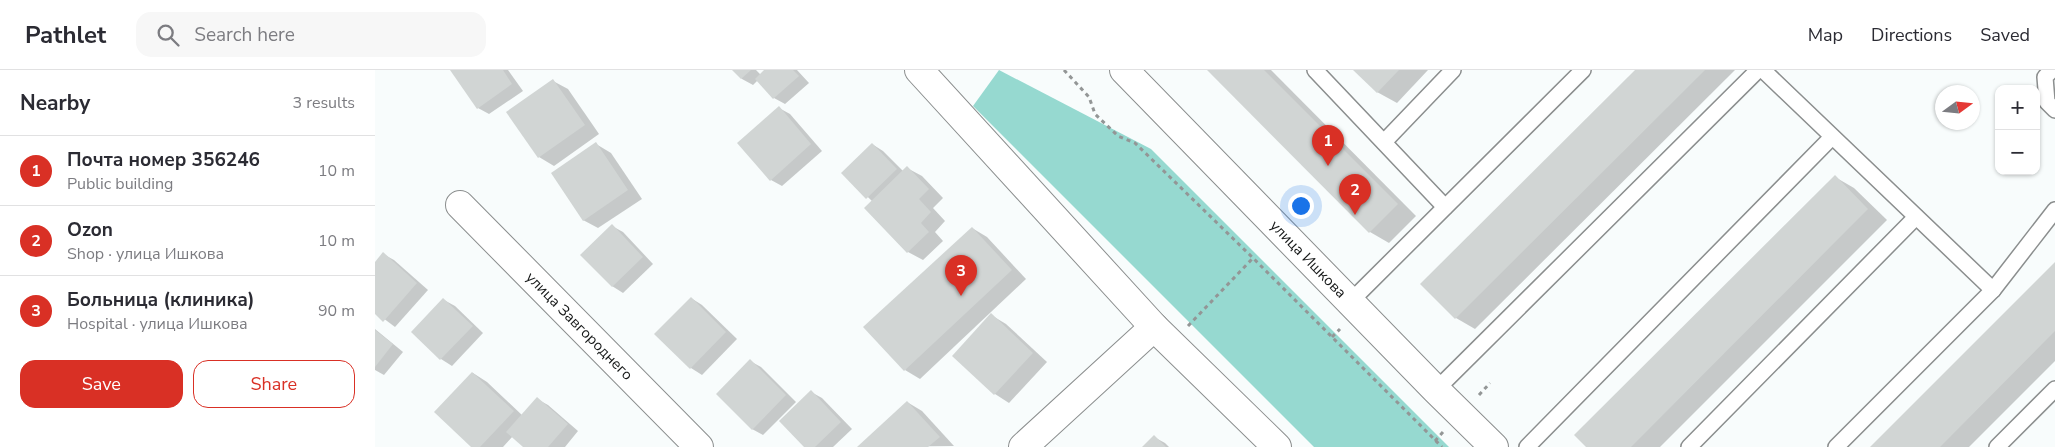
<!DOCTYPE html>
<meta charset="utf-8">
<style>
:root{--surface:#fff;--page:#f7f7f7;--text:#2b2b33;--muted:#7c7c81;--line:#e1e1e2;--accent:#d93025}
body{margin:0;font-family:"Nunito Sans",sans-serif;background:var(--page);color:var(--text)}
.controls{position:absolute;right:15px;top:15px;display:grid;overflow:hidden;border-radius:10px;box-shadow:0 1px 4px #0004}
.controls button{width:45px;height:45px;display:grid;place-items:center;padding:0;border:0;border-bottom:1px solid var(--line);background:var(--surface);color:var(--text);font:25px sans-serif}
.compass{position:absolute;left:1560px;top:15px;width:45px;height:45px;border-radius:50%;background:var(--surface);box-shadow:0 1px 4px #0004;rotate:75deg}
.you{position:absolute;left:925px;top:135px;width:18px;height:18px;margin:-12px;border:4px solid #fff;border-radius:50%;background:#1a73e8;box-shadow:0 0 0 8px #1a73e833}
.badge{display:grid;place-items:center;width:32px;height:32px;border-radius:50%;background:var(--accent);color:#fff;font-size:16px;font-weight:700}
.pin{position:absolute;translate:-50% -41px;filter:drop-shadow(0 1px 2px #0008)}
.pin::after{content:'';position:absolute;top:26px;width:18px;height:15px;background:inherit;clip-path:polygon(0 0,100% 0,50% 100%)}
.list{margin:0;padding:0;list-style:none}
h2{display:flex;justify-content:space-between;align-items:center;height:65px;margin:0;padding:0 20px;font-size:21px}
h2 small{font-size:16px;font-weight:400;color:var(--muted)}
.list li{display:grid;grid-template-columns:32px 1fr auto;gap:15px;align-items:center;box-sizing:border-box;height:70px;padding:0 20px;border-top:1px solid var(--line)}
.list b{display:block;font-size:19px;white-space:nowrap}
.list p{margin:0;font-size:16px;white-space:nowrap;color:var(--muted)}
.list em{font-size:16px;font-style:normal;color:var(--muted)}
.actions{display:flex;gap:10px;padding:15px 20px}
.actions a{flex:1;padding:11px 0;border:1px solid var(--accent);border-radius:15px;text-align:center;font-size:18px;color:var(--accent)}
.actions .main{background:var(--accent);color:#fff}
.icon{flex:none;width:28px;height:28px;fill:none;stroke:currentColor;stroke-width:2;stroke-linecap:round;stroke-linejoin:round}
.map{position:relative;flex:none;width:1680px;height:377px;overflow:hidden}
header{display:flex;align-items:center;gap:30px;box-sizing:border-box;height:70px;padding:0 25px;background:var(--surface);border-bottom:1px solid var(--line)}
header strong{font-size:24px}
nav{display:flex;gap:28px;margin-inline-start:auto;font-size:18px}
.search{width:350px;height:45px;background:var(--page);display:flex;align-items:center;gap:12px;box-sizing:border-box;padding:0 18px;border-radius:15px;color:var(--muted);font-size:19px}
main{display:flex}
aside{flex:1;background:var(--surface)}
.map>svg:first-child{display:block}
</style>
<header>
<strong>Pathlet</strong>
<div class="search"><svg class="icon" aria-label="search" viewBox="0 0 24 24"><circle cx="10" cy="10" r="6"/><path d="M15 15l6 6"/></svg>Search here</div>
<nav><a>Map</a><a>Directions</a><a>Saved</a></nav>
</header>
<main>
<aside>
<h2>Nearby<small>3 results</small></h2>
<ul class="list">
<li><span class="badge">1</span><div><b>Почта номер 356246</b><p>Public building</p></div><em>10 m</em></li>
<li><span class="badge">2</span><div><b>Ozon</b><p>Shop · улица Ишкова</p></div><em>10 m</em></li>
<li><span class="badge">3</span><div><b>Больница (клиника)</b><p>Hospital · улица Ишкова</p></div><em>90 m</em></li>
</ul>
<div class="actions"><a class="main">Save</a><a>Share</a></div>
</aside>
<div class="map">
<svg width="1680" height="377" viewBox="0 0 1680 377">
<rect width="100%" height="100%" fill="#f8fcfc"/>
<polygon fill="#96d9d0" points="624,0 776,79 1074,377 939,377 598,36"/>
<g fill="#0003">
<polygon points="77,0 133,0 148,21 114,44 103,38"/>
<polygon points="359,0 381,0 386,5 391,0 422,0 434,13 410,34 399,28 383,10 378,15 367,9"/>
<polygon points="834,0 896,0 1041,146 1014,173 995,162"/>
<polygon points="980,0 1053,0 1022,33 1002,22"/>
<polygon points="1262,0 1360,0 1100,259 1081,248 1047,214"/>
<polygon points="178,11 193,19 224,64 179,96 164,87"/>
<polygon points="404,38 415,44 447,81 407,116 396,110"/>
<polygon points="221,74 236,83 267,129 223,158 208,150"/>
<polygon points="497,74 508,81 528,101 532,98 547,106 568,128 558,138 570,151 560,162 568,171 548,190 533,182 497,131 468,103"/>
<polygon points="1460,107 1479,118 1512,150 1285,377 1213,377"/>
<polygon points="237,156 248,162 278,194 248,223 237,216"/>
<polygon points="597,158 612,167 651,209 545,309 530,300"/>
<polygon points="8,184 19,190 53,220 20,257 0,242 0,194"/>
<polygon points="1680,194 1680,291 1594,377 1497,377"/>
<polygon points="316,228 327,235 362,269 327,305 316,298"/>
<polygon points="69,230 80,236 108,263 77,296 66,289 38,262"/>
<polygon points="616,245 631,254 672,292 634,333 620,324"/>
<polygon points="0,259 28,282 9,305 0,300"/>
<polygon points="375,291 386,297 421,332 388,365 377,359"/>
<polygon points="98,303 112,312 148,346 162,329 173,335 203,361 190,377 150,377 138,366 128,377 97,377"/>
<polygon points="436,322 447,328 477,359 458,377 431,377"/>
<polygon points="532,332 547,341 579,376 484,377"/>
<polygon points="779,367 790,373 794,377 769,377"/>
</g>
<g fill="#d1d5d4">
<polygon points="75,0 128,0 137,14 102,39"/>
<polygon points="357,0 376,0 366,9"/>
<polygon points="389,0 418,0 424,6 398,29 380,9"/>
<polygon points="832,0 889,0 1023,134 994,163"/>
<polygon points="978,0 1024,0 1002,23"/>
<polygon points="1260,0 1330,0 1080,249 1045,214"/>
<polygon points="178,9 210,55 163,88 131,42"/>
<polygon points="404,36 436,74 395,111 362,73"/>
<polygon points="221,72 253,120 208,151 176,103"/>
<polygon points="497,73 522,99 491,129 466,103"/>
<polygon points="532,96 554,119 544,129 556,142 546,153 554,162 532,183 489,138"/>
<polygon points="1460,105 1493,139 1256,377 1211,377 1199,365"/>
<polygon points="237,154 268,187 237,217 205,185"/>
<polygon points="597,157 637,200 529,301 488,257"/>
<polygon points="8,182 42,213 8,252 0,244 0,192"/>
<polygon points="1680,192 1680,261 1565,377 1495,377"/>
<polygon points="316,227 351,262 315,299 279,264"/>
<polygon points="68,228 98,256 65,290 36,262"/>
<polygon points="616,243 658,283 619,325 577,286"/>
<polygon points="0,260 18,274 0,297"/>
<polygon points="375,289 411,325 377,360 341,324"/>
<polygon points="97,302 139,341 105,377 96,377 59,342"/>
<polygon points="436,320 466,352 440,377 429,377 404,351"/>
<polygon points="162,327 193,354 173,377 148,377 131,362"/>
<polygon points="532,331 565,367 553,377 482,377"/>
<polygon points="779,365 791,377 767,377"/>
</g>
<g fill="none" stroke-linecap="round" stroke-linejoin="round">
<g stroke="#8b8e8e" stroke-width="18">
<g id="service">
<polyline points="940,0 1070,137"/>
<polyline points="1388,0 1618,220"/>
<polyline points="1677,0 1670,7 1672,32 1680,40"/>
<polyline points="1009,72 1078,0"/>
<polyline points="975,232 1208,0"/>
<polyline points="1061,320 1383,0"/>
<polyline points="1152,377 1457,67"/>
<polyline points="1314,377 1541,147"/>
<polyline points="1461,377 1618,220 1680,140"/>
<polyline points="1622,377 1680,319"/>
</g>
</g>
<g stroke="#8b8e8e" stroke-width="30">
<g id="minor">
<polyline points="544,0 779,257 902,377"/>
<path id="s1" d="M749,0L1061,320L1119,377"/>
<path id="s2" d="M85,135L324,377"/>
<polyline points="648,377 779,257"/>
</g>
</g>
<g stroke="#939696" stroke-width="3" stroke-dasharray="4 4" stroke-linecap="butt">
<polyline points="689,0 714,27 720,44 743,66 760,73 878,188 1067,377"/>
<polyline points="813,256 878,188"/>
<polyline points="957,267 965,259"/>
<polyline points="1104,325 1115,313"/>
<polyline points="1060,371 1068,362"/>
</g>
<use href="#service" stroke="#fff" stroke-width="15"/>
<use href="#minor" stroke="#fff" stroke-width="28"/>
</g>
<g text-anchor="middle" stroke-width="4" stroke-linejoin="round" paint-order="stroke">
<g font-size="15" fill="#161818" stroke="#f8fcfc">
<text dy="5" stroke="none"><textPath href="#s1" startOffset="264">улица Ишкова</textPath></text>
<text dy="5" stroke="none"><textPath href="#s2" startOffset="170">улица Завгороднего</textPath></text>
</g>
</g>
</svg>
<div class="controls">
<button>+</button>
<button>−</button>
</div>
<svg class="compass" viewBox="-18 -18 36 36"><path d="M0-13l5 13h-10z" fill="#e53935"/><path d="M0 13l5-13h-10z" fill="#7c7c81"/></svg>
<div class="you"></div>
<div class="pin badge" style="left:953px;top:96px">1</div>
<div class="pin badge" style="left:980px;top:145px">2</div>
<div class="pin badge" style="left:586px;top:226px">3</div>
</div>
</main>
